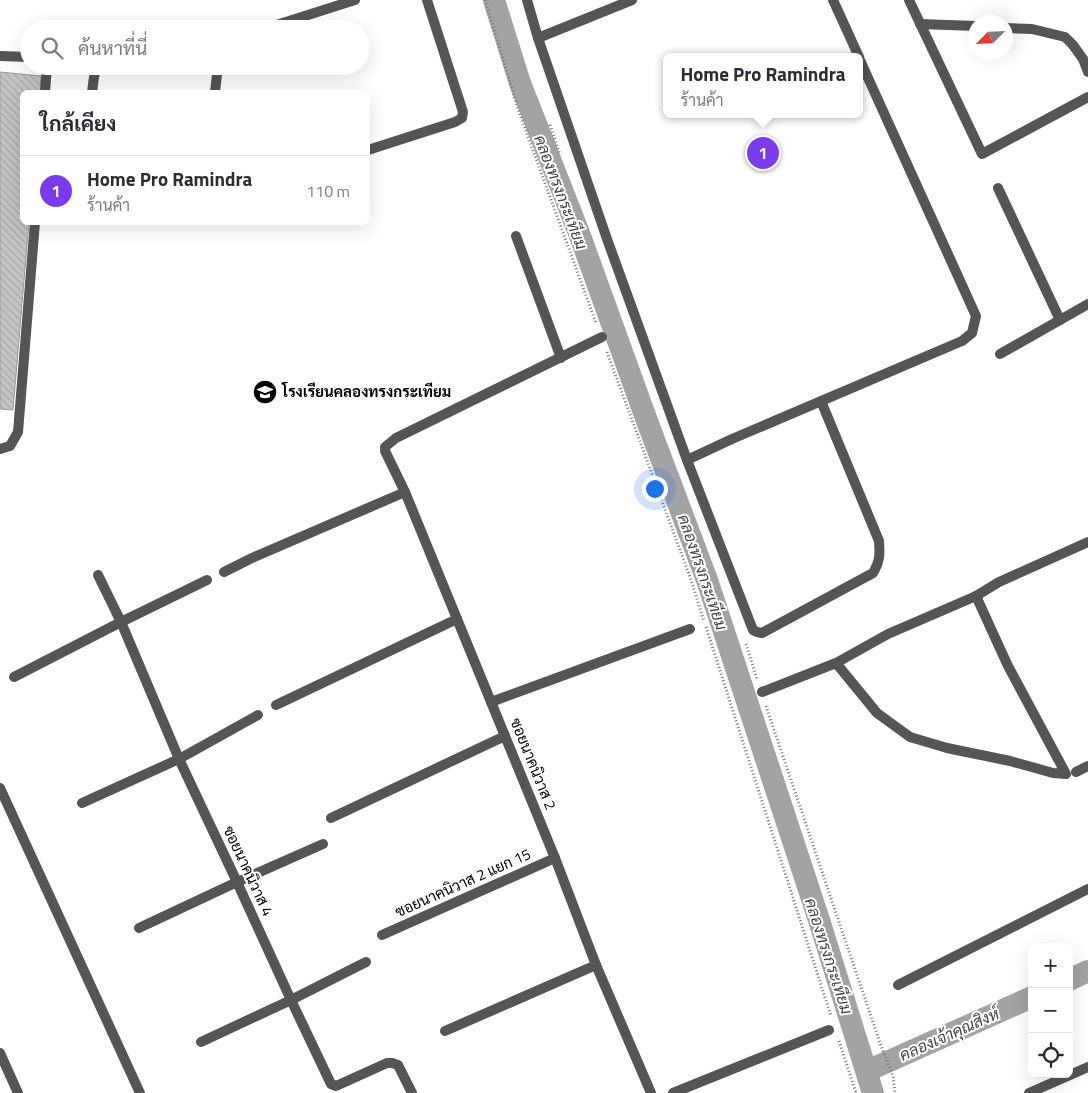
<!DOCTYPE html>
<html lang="th">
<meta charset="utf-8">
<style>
:root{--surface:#fff;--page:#f2f2f3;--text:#2b2b33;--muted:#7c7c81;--line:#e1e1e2;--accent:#7c3aed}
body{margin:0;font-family:"Titillium Web",Sarabun,sans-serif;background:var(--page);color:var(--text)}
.controls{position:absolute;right:15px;bottom:15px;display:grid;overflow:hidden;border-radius:8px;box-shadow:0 5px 20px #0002}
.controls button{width:45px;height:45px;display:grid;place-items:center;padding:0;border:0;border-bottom:1px solid var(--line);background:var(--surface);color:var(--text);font:25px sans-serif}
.compass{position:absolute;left:968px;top:15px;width:45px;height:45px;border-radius:50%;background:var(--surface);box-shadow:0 5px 20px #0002;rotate:246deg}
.you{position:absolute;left:654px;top:488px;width:18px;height:18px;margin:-12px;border:4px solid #fff;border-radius:50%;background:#1a73e8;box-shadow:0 0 0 8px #1a73e833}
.badge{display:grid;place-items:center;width:32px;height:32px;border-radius:50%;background:var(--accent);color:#fff;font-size:16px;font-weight:700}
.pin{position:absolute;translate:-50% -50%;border:2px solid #fff;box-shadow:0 1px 5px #0006}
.popup{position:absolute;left:663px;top:53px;width:200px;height:65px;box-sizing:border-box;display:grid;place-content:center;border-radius:8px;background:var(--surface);filter:drop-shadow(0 1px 4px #0005);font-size:16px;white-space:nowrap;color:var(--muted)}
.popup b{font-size:19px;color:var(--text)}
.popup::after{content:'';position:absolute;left:50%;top:100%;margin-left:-10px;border:10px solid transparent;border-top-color:var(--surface)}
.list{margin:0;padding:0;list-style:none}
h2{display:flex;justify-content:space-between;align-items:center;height:65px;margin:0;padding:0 20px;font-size:21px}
h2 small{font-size:16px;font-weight:400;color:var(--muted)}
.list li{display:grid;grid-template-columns:32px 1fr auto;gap:15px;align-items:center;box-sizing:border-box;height:70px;padding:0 20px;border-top:1px solid var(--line)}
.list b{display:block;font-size:19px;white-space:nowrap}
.list p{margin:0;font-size:16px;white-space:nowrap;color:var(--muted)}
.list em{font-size:16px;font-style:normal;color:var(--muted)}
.icon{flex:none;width:28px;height:28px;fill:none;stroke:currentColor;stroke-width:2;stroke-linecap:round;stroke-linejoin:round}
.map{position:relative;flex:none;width:1088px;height:1093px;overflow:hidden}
.search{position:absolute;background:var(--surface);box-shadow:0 5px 20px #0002;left:20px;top:20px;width:350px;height:55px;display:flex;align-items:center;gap:12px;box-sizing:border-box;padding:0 18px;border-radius:28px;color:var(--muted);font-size:19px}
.panel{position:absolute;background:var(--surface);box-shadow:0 5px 20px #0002;left:20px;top:90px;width:350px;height:135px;border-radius:8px}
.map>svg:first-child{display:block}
</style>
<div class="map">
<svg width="1088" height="1093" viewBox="0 0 1088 1093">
<defs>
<pattern id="building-back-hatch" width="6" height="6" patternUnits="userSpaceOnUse" patternTransform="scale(1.25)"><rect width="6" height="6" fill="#c4c4c4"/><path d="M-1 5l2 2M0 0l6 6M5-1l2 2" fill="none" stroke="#a7a7a7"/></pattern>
</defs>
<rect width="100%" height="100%" fill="#fff"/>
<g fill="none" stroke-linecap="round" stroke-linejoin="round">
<g stroke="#a3a3a3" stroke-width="22">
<polyline points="494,0 520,83 579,233 647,421 707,580 819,920 873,1093"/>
<polyline points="1069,980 1088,971"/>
<polyline points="867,1071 1032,997"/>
</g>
</g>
<polygon fill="url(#building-back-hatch)" stroke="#999" points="0,72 41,76 40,92 22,92 22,222 29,222 13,410 0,409"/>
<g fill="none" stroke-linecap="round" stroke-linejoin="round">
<g stroke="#777" stroke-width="3" stroke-dasharray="1 2.5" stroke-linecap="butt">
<polyline points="485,0 518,109 596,323"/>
<polyline points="550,125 560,155"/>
<polyline points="607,352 690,577 704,621"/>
<polyline points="706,627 831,1016"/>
<polyline points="746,644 757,679"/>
<polyline points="766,706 880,1043 893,1076 895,1093"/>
<polyline points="839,1041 856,1093"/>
</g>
<g stroke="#555" stroke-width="10">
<polyline points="527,0 538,38 607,239 687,460 732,439 962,341 972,333 976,316 859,58"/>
<polyline points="833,0 859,57"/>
<polyline points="909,0 982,154 1088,97"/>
<polyline points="920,24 976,26"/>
<polyline points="1006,28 1032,29 1065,37 1073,45 1083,59 1088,72"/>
<polyline points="264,29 355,0"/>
<polyline points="538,38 632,0"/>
<polyline points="0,56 29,57"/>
<polyline points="154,66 204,69 206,66"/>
<polyline points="45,92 47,66"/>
<polyline points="92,92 94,77 97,66"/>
<polyline points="215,92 218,66"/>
<polyline points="368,150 455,122 462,118 463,112 427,0"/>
<polyline points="0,449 10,446 18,432 35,222"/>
<path d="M687,460L753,630L757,632L762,633L873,573C880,561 880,555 879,541L821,401"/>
</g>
<g stroke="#555" stroke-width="10">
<polyline points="998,188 1060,320"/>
<polyline points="516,236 561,358"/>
<polyline points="602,337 396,438 385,447 385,451 405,492 555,858 596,965 651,1093"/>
<polyline points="1000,354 1088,304"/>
<polyline points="224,572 252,558 405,492"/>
<polyline points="98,575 121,622 179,759 237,882 291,1000 331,1084 336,1086 387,1063 392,1063 398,1065 412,1093"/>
<polyline points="976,596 999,582 1088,542"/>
<polyline points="14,677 121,622 207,580"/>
<polyline points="762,692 836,663 888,634 976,596 1008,666 1066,774 1053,773 1010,761 947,748 910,737 877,713 836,663"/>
<polyline points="491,702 690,629"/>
<polyline points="276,705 457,619"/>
<polyline points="1076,772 1088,766"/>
<polyline points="0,788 140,1093"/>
<polyline points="82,803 179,759 258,715"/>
<polyline points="331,818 505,736"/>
<polyline points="139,928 237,882 323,844"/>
<polyline points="382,935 555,858"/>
<polyline points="898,985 1088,889"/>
<polyline points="445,1031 596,965"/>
<polyline points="201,1042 291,1000 366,962"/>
<polyline points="0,1053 18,1093"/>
<polyline points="673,1093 829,1030"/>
<polyline points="1029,1093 1088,1067"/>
</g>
</g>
<defs>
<g id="school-disc" transform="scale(1.25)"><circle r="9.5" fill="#000" stroke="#fff"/><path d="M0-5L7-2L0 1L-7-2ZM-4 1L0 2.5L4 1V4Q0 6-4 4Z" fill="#fff"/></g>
</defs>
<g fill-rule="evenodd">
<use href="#school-disc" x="265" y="392"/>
</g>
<g text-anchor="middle" stroke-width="4" stroke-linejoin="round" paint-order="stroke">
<g font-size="15" font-weight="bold" fill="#000" stroke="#fff" text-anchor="start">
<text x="282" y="397">โรงเรียนคลองทรงกระเทียม</text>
</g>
<g font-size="15" fill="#000" stroke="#fff">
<text transform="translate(533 764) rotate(68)" y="5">ซอยนาคนิวาส 2</text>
<text transform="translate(248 871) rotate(65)" y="5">ซอยนาคนิวาส 4</text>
<text transform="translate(463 883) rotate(-24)" y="5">ซอยนาคนิวาส 2 แยก 15</text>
</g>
<g font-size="16" font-style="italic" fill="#444" stroke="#fff">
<text transform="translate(561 192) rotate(69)" y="6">คลองทรงกระเทียม</text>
<text transform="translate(703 572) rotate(71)" y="6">คลองทรงกระเทียม</text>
<text transform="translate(829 956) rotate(72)" y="6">คลองทรงกระเทียม</text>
<text transform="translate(949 1034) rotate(-24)" y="6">คลองเจ้าคุณสิงห์</text>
</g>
</g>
</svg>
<div class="controls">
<button>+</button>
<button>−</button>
<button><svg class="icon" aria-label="locate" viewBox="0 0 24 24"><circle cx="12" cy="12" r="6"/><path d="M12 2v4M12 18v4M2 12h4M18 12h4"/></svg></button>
</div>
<svg class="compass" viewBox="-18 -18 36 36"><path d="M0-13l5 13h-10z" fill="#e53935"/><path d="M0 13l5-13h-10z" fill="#7c7c81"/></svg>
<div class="you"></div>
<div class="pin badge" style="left:763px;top:153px">1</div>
<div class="popup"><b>Home Pro Ramindra</b>ร้านค้า</div>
<div class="search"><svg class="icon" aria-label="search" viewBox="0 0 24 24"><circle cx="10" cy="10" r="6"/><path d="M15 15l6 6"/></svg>ค้นหาที่นี่</div>
<section class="panel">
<h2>ใกล้เคียง<small></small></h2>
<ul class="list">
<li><span class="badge">1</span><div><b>Home Pro Ramindra</b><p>ร้านค้า</p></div><em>110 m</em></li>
</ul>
</section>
</div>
